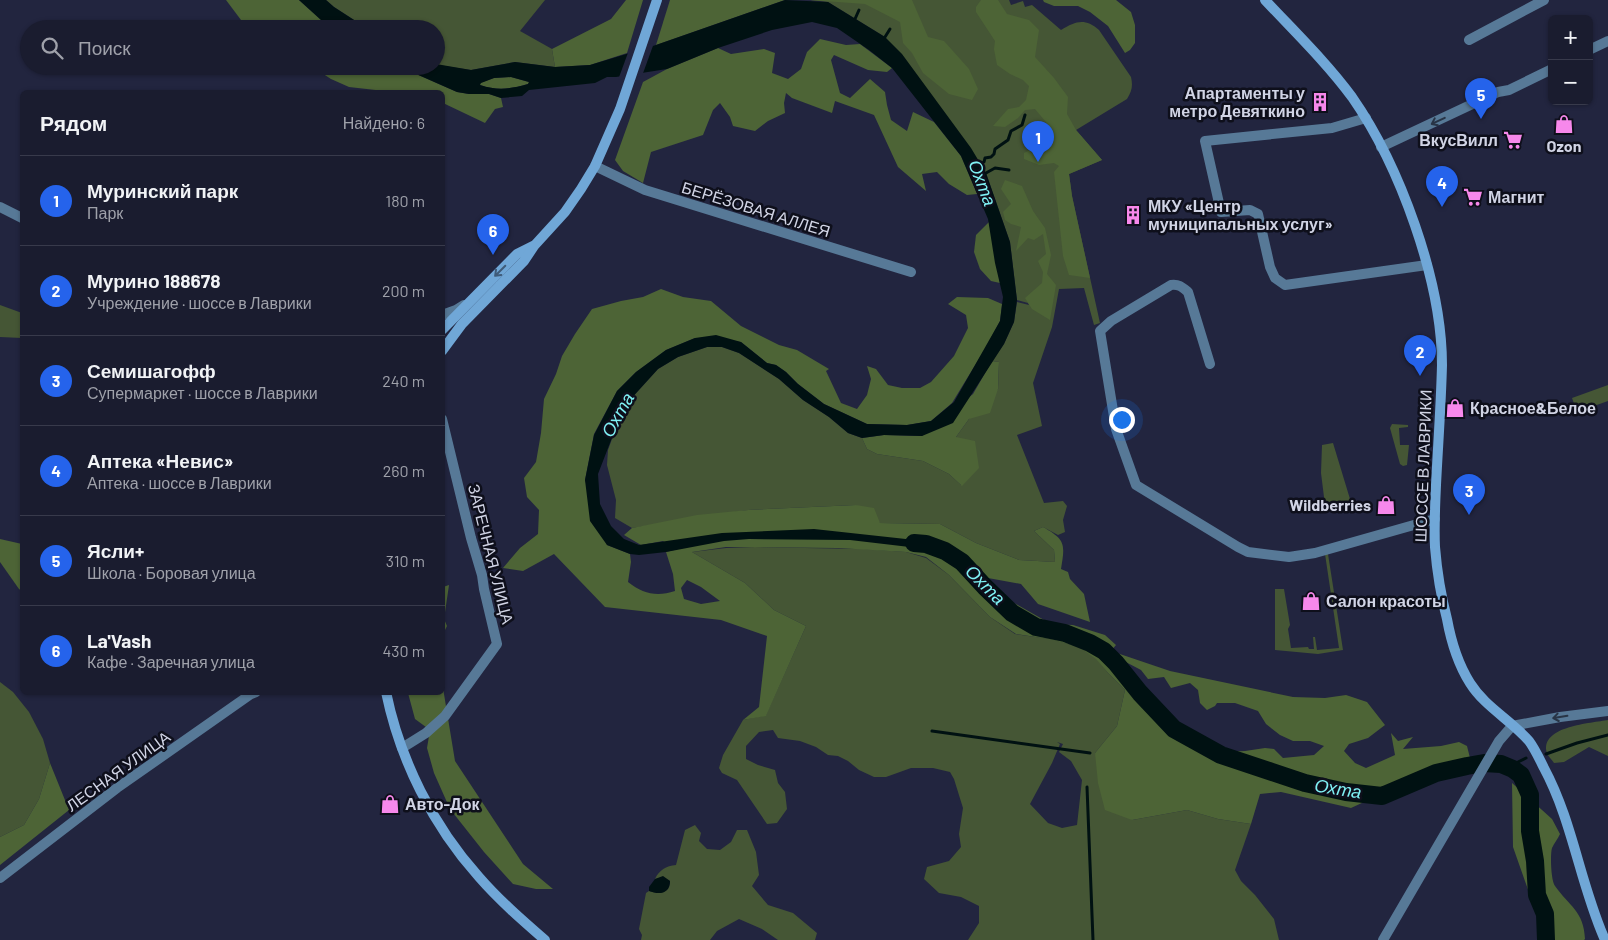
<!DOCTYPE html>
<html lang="ru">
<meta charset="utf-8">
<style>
:root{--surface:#1a1c2f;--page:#27293b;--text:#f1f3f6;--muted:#9fa1aa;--line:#383a4b;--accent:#2563eb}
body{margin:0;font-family:Barlow,sans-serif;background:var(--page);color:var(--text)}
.controls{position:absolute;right:15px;top:15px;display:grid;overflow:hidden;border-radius:8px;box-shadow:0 1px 4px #0004}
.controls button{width:45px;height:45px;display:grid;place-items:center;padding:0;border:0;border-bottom:1px solid var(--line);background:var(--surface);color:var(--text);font:25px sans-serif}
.you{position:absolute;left:1121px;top:419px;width:18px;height:18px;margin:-12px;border:4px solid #fff;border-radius:50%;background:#1a73e8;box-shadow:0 0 0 8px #1a73e833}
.badge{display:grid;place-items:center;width:32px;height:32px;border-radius:50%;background:var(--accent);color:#fff;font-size:16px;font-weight:700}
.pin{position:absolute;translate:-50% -41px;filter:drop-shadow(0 1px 2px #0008)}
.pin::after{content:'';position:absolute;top:26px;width:18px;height:15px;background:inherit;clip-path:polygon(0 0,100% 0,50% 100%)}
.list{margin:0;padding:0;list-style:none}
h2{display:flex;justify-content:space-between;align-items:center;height:65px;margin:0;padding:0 20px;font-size:21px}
h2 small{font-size:16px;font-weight:400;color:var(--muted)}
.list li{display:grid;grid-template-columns:32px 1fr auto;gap:15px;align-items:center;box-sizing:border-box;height:90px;padding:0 20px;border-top:1px solid var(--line)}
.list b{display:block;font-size:19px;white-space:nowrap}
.list p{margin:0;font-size:16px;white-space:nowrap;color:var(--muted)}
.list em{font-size:16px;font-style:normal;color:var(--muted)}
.icon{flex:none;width:28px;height:28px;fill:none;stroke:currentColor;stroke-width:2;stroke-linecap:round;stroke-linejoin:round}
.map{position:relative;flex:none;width:1608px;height:940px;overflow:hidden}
.search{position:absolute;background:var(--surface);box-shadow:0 1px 4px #0004;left:20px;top:20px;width:425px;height:55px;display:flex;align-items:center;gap:12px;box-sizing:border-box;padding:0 18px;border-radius:28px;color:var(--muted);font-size:19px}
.panel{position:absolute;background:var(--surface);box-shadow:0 1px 4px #0004;left:20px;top:90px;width:425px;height:605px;border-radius:8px}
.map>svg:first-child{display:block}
</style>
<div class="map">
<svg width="1608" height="940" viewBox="0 0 1608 940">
<rect width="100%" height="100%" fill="#22253f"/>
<g fill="#455635" fill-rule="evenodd">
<polygon points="326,0 545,0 520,31 552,49 555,67 515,62 471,70 438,65 436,64 436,29 368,29 334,7"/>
<path d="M810,0H1009L1011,5L1023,1L1025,7L1032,5L1061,30C1076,21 1085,18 1099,30L1131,77C1133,86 1132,91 1127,99L1076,130L1102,160L1069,174L1072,196L1100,323L1094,325L1084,288L1059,289L1052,327L1033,383L1042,426L1017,435L1044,503L1063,501L1067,506L1063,520L1065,532L1058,535L1043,527L1034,531L1054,550L1055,562L1019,560L976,543L940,524L880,523L856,505L748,510L632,528L615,518L616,500L607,465L608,450L620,417L628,402L658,369L678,357L707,347H722L739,353L779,379L803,400L829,417L848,433L862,438L867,449L877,454L923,461L949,474L961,485L956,437L969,419L998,389L999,362L992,361L1004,344L1014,322L1017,302L1029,305L1028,303L1017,300L1010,242L986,173L980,164L885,37L828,2Z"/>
<polygon points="0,305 22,313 22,338 0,337"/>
<polygon points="1608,385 1608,401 1577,412 1572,398"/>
<polygon points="1392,424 1408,425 1408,427 1399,428 1400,445 1409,445 1407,465 1403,466 1400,464 1390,428"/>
<polygon points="1333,443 1350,499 1355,511 1347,513 1325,505 1321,473 1322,445"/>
<path d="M755,547L864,549L906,552L926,558L949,575L990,617L1015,634L1050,639L1079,647L1096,658L1108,673L1125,690L1117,726L1095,753L1132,820L1187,810L1218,819L1251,824L1235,870L1241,881L1255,895L1274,919L1279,940H968L979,923V906L961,897L939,893L924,879L927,867L949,861L961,847L959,834L963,808L954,779L950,772L933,768H911L886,777H874L859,770L848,761L838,756L828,755L816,747L800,741L778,738L773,730L759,732L746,746V759L758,765L775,770L778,783L785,792L787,809L777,823L767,824L737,780L722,773L719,768L723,755L743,720L766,715L806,626L774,610L745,583L692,552L726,548ZM1057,742L1063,744L1059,752L1071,761L1082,780L1077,825L1062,828L1048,823L1030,804L1052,763L1060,744Z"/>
<polygon points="1325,554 1328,554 1343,650 1318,654 1275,650 1275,589 1284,589 1290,625 1288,629 1291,648 1308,647 1309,649 1314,649 1313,637 1315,637 1317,650 1339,648"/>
<polygon points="0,682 13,692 29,712 43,739 50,763 39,799 24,825 0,837"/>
<path d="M1608,720V756L1589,747L1564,762L1554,763C1552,760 1548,756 1547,753C1539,726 1592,723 1608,720Z"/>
<path d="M695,825L701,833L699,841L707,849L720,850L731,842L737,830H747L756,852L759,875L752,886L768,905L793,913L817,933L815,940H778L762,929L739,919L717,931L710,940H641L642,935L639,929L646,893L649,891C659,894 670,894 670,881L663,877L655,879C659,870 666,866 676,865L685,830Z"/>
</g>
<g fill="#4d6436" fill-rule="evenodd">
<polygon points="226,0 299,0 331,29 251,29 244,24"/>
<polygon points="626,0 643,0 627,53 590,65 555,67 552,49 611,19"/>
<polygon points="670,0 785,0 656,45"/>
<polygon points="810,0 912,0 928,37 944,41 969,69 978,89 972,100 949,94 923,73 912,53 903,43 900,22 865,4"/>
<path d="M981,0H998L1007,14L1029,20L1039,30L1035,57L1054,78L1068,97L1067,114L1076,130L1102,160L1069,174L1072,196L1090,278L1069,275L1063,256L1054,172L1059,166L1054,163L1039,165L1024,159V153L1034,148L1044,149L1047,145L1044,142C1033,141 1027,140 1023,129L1030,123L1042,129L1051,139V128L1035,109L1025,110L1018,118L1005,127L993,126L1008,109L1019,107L1026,100L1029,86L1023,80L1010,74L997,65L994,49L995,41L976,12V7Z"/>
<polygon points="1043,0 1116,0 1131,12 1135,25 1135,43 1130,50 1125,53 1108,26 1090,12 1078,6 1054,6 1044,2"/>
<polygon points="820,39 846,45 860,44 892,68 887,72 868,70 834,55 831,60 840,93 850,98 870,79 885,92 887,105 891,120 907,131 913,112 934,122 961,156 977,194 967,195 949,184 937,172 922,174 926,191 898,167 874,115 835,101 832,113 792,98 786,93 784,103 785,113 768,121 755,131 733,126 730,117 720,103 713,110 703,135 651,152 643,183 623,171 615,160 643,82 667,69 718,48 731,54 764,49 775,53 772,73 788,79 801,69 807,52"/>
<polygon points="311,66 398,66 457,92 469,94 489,94 501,98 503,107 495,109 485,123 443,103 442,92 393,92 349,87 331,79"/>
<path d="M511,77L529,82L528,84C510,89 498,91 480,85V83L494,78Z"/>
<polygon points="1005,180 1022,186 1033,211 1045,228 1051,255 1047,274 1056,285 1050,320 1032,309 1025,298 1042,283 1043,272 1038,261 1046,254 1043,234 1034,240 1028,238 1016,251 1021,227 1011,224 1005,220 1003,212 1011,204 1001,189"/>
<polygon points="989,222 1000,283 991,281 980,269 974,252 976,235"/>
<path d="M661,289L683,297L711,301L741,326L779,345L797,350L829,369L826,371L841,403L857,409L867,395L871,379L867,366L876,369L888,385L902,388H920L931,382L954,356L968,328L966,315L948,304L957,297L988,298L1002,304L1000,321L985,349L952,403L931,421L907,425L867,424L824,404L798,384L786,372L776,365L767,363L741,342L695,338L666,350L636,372L617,391L594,434L585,480L607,545L630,554L631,562L628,582C643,594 657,597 675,591L673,574L666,552L678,549L668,545L663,541L641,545L624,535L632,528L697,515L748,510L856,505L874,508L880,523L940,524L976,543L1019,560L1055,562L1054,550L1034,531L1043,527C1066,540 1065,544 1061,569L1068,572L1070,579L1084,594L1090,622L1038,604L1021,584L988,578L980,573L1002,596L1051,624L1073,625L1105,635L1116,645L1111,651L1170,671L1293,697L1325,698L1346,695L1367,702L1385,725L1368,738L1349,744L1344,751L1355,763L1366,768L1395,755L1391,733L1398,741L1413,737L1403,749L1441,746L1459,742L1467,746L1470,758L1444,765L1351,808L1281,792L1260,794L1251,824L1218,819L1187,810L1132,820L1105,810L1098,783L1095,753L1117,726L1125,690L1108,673L1096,659L1079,647L1049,639L1016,634L990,617L949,575L926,557L906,552L838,548L726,547L692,552L745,583L774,610L806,626L766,716L743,720L759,707L767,636L721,620L605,607L554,554L523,571L503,568L520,548L538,534L539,510L527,497L524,478L536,462L541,433L544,399L556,374L562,356L575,334L592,309L621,301L643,297ZM687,580L701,587L720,601L701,604L684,599L681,588ZM1120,659L1141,670L1148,679L1164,677L1171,688L1190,683L1198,690L1200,703L1207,710L1215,706L1217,703H1235L1258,711L1266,724L1280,735L1293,741H1310L1324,746L1314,755L1283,758L1274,749L1265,748L1245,751L1225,752L1177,725L1160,706L1153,709L1140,698L1124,678Z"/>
<polygon points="992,361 999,362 998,389 990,413 969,419 956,437 975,441 979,468 962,486 949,474 923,461 877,454 867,449 862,438 884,435 922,436 973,394"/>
<polygon points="0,539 22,544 22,591 19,589 0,562"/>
<polygon points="449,585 444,619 447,626 443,634 443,587"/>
<polygon points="443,688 455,761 523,864 553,889 536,889 513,884 484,852 450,809 434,773 427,748 430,730 415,719 408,693 442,692"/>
<polygon points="50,763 69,810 0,865 0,837 24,825 39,799"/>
<path d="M1512,783L1552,819L1560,834C1558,839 1554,843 1552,848C1550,855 1551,880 1555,886C1569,906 1584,911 1585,939L1584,940H1543L1544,935L1513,847Z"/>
</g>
<g fill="#001112" fill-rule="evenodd">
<polygon points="299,0 326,0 334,7 368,29 331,29"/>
<path d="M785,0L828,2L885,37L902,54L971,148L986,173L1010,242L1017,300L1014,322L1004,344L953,423L922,436L884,435L862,438L848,433L829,417L803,400L779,379L739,353L722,347H707L678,357L658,369L628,402L620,417L598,474L600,504L611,526L624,539L639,545L722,533L814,529L915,540L939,548H918L850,540L749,539L724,541L666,552L639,555L630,554L607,545L590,521L585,480L594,435L617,391L636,372L666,350L695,338L716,335L741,342L767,363L776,365L786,372L798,384L824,404L867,424L907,425L931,421L954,402L1000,321L1003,297L995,263L988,219L961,156L892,68L869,50L837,28L812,22L772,30L718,48L667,69L616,77H607L595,83L529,90L522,96L501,98L489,94H469L457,92L398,66H436V64L471,70L515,62L555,67L590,65L656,45ZM511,77L529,82L528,84C510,89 498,91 480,85L481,83L494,78Z"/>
<path d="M663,876L670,881C670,894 659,895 649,891V887L655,879Z"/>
</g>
<polygon fill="#22253f" points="654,43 642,76 618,80 629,50"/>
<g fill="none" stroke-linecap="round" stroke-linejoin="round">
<g stroke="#001112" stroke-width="3">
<polyline points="855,19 859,10"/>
<polyline points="885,37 890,29"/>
<polyline points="980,164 984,162 985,158 991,157 994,154 995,149 1008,140 1011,131 1022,125 1025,115"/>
<polyline points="986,173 995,168 1009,170"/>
<polyline points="932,731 1090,753"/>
<polyline points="1546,754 1577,743 1608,735"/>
<polyline points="1513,769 1518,762 1526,758"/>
<polyline points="1087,787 1093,940"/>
</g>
<polyline stroke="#001112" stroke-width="18" points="914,543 926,544 945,551 962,562 985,587 1012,613 1036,627 1065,633 1090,643 1104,651 1116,663 1140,693 1174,729 1221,755 1305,783 1346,792 1382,796 1436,773 1467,766 1484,763 1501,764 1513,769 1521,775 1530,795 1530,831 1535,861 1537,895 1545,914 1546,940"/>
<g stroke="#577997" stroke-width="10">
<polyline points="1469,40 1544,0"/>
<polyline points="1589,50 1608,41"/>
<polyline points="1366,118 1332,128 1205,141 1221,212 1250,210 1258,214 1270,267 1275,278 1285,285 1427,265"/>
<polyline points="1381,147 1498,92 1509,90 1552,69"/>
<polyline points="595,166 645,190 911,272"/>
<polyline points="0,207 22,218"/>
<polyline points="442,315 456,310 464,305"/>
<path d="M1210,364L1188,292C1182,287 1179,284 1171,285L1111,321L1100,331L1116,429L1136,485L1238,547L1248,552L1289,557L1315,553L1435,519"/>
<polyline points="402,748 426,733 445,716 497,644 484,589 482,575 471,538 442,419"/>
<polyline points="0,878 117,788 251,694 256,692"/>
<polyline points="1383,940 1499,741 1512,726 1560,717 1608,711"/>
</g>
<g stroke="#70a7d7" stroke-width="10">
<path d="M1265,0C1295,32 1326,62 1352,97C1400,166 1442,281 1442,365C1441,405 1438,445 1436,485C1435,506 1434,527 1435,547C1437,572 1441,596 1447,619C1451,641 1458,664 1470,683C1485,707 1511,720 1529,741C1535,749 1540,760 1544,768C1573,822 1580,884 1605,940"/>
<polyline points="442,330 517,254 533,246"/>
<polyline points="442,351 462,324 524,261 534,246 565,212 581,189 595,166 620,109 657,0"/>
<path d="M386,692C400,760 433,826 479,877C499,900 522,920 545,940"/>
</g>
</g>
<defs><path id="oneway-shaft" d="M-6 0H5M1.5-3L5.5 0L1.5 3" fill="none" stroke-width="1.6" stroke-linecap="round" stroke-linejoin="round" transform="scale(1.25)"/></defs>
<g stroke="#283446">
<use href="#oneway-shaft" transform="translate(1438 121) rotate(155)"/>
<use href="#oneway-shaft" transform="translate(1560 717) rotate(171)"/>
</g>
<use stroke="#3f5b79" href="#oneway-shaft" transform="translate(500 271) rotate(135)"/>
<defs>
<g id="building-bare" transform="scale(1.5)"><path d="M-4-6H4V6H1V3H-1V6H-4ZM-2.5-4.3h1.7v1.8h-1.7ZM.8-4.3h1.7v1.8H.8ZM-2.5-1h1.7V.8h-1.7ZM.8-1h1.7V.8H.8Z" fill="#f788eb" stroke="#0e0f1b" stroke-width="2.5" paint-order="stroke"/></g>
<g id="shop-bare" transform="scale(1.5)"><path d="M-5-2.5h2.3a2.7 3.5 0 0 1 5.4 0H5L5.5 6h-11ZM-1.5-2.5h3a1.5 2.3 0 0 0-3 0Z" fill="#f788eb" stroke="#0e0f1b" stroke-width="2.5" paint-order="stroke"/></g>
<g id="supermarket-bare" transform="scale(1.5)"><path d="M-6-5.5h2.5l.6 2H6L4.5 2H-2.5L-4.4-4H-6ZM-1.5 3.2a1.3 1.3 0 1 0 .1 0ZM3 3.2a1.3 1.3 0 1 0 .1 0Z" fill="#f788eb" stroke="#0e0f1b" stroke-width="2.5" paint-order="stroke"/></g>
</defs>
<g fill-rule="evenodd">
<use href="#building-bare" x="1320" y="102"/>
<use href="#shop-bare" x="1564" y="124"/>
<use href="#supermarket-bare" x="1513" y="140"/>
<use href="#supermarket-bare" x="1473" y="197"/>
<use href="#building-bare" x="1133" y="215"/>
<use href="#shop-bare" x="1455" y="408"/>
<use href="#shop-bare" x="1386" y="505"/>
<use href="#shop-bare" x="1311" y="601"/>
<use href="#shop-bare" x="390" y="804"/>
</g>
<g text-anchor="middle" stroke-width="5" stroke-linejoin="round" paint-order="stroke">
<g font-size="16" font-weight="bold" fill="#d1d4e5" stroke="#0e0f1b" text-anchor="start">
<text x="1305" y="99" text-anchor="end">Апартаменты у<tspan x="1305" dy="18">метро Девяткино</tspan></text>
<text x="1498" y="146" text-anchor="end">ВкусВилл</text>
<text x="1564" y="152" text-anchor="middle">Ozon</text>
<text x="1488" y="203">Магнит</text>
<text x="1148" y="212">МКУ «Центр<tspan x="1148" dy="18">муниципальных услуг»</tspan></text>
<text x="1470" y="414">Красное&amp;Белое</text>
<text x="1371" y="511" text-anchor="end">Wildberries</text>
<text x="1326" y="607">Салон красоты</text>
<text x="405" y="810">Авто-Док</text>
</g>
<g font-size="16" fill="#d1d4e5" stroke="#0e0f1b">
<text transform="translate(756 209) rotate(17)" y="6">БЕРЁЗОВАЯ АЛЛЕЯ</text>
<text transform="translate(1423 466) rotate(-88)" y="6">ШОССЕ В ЛАВРИКИ</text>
<text transform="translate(491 554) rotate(76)" y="6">ЗАРЕЧНАЯ УЛИЦА</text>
<text transform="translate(118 771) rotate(-36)" y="6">ЛЕСНАЯ УЛИЦА</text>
</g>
<g font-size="18" font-style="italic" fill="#7ff1f4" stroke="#0e0f1b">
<text transform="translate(982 183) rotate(69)" y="6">Охта</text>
<text transform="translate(618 415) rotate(-61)" y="6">Охта</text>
<text transform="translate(985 585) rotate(45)" y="6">Охта</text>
<text transform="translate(1338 789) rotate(9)" y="6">Охта</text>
</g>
</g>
</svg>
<div class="controls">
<button>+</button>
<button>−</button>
</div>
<div class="you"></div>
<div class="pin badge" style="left:1038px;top:162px">1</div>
<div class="pin badge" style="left:1420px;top:376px">2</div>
<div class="pin badge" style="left:1469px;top:515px">3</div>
<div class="pin badge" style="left:1442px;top:207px">4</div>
<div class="pin badge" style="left:1481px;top:119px">5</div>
<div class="pin badge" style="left:493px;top:255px">6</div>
<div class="search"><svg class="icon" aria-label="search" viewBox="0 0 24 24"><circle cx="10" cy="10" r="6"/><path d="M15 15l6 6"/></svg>Поиск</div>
<section class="panel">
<h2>Рядом<small>Найдено: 6</small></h2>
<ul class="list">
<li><span class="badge">1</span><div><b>Муринский парк</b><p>Парк</p></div><em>180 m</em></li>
<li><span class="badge">2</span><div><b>Мурино 188678</b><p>Учреждение · шоссе в Лаврики</p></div><em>200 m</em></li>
<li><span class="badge">3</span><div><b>Семишагофф</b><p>Супермаркет · шоссе в Лаврики</p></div><em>240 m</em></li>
<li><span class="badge">4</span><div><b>Аптека «Невис»</b><p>Аптека · шоссе в Лаврики</p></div><em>260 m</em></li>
<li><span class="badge">5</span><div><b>Ясли+</b><p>Школа · Боровая улица</p></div><em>310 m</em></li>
<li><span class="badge">6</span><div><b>La'Vash</b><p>Кафе · Заречная улица</p></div><em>430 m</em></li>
</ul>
</section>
</div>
